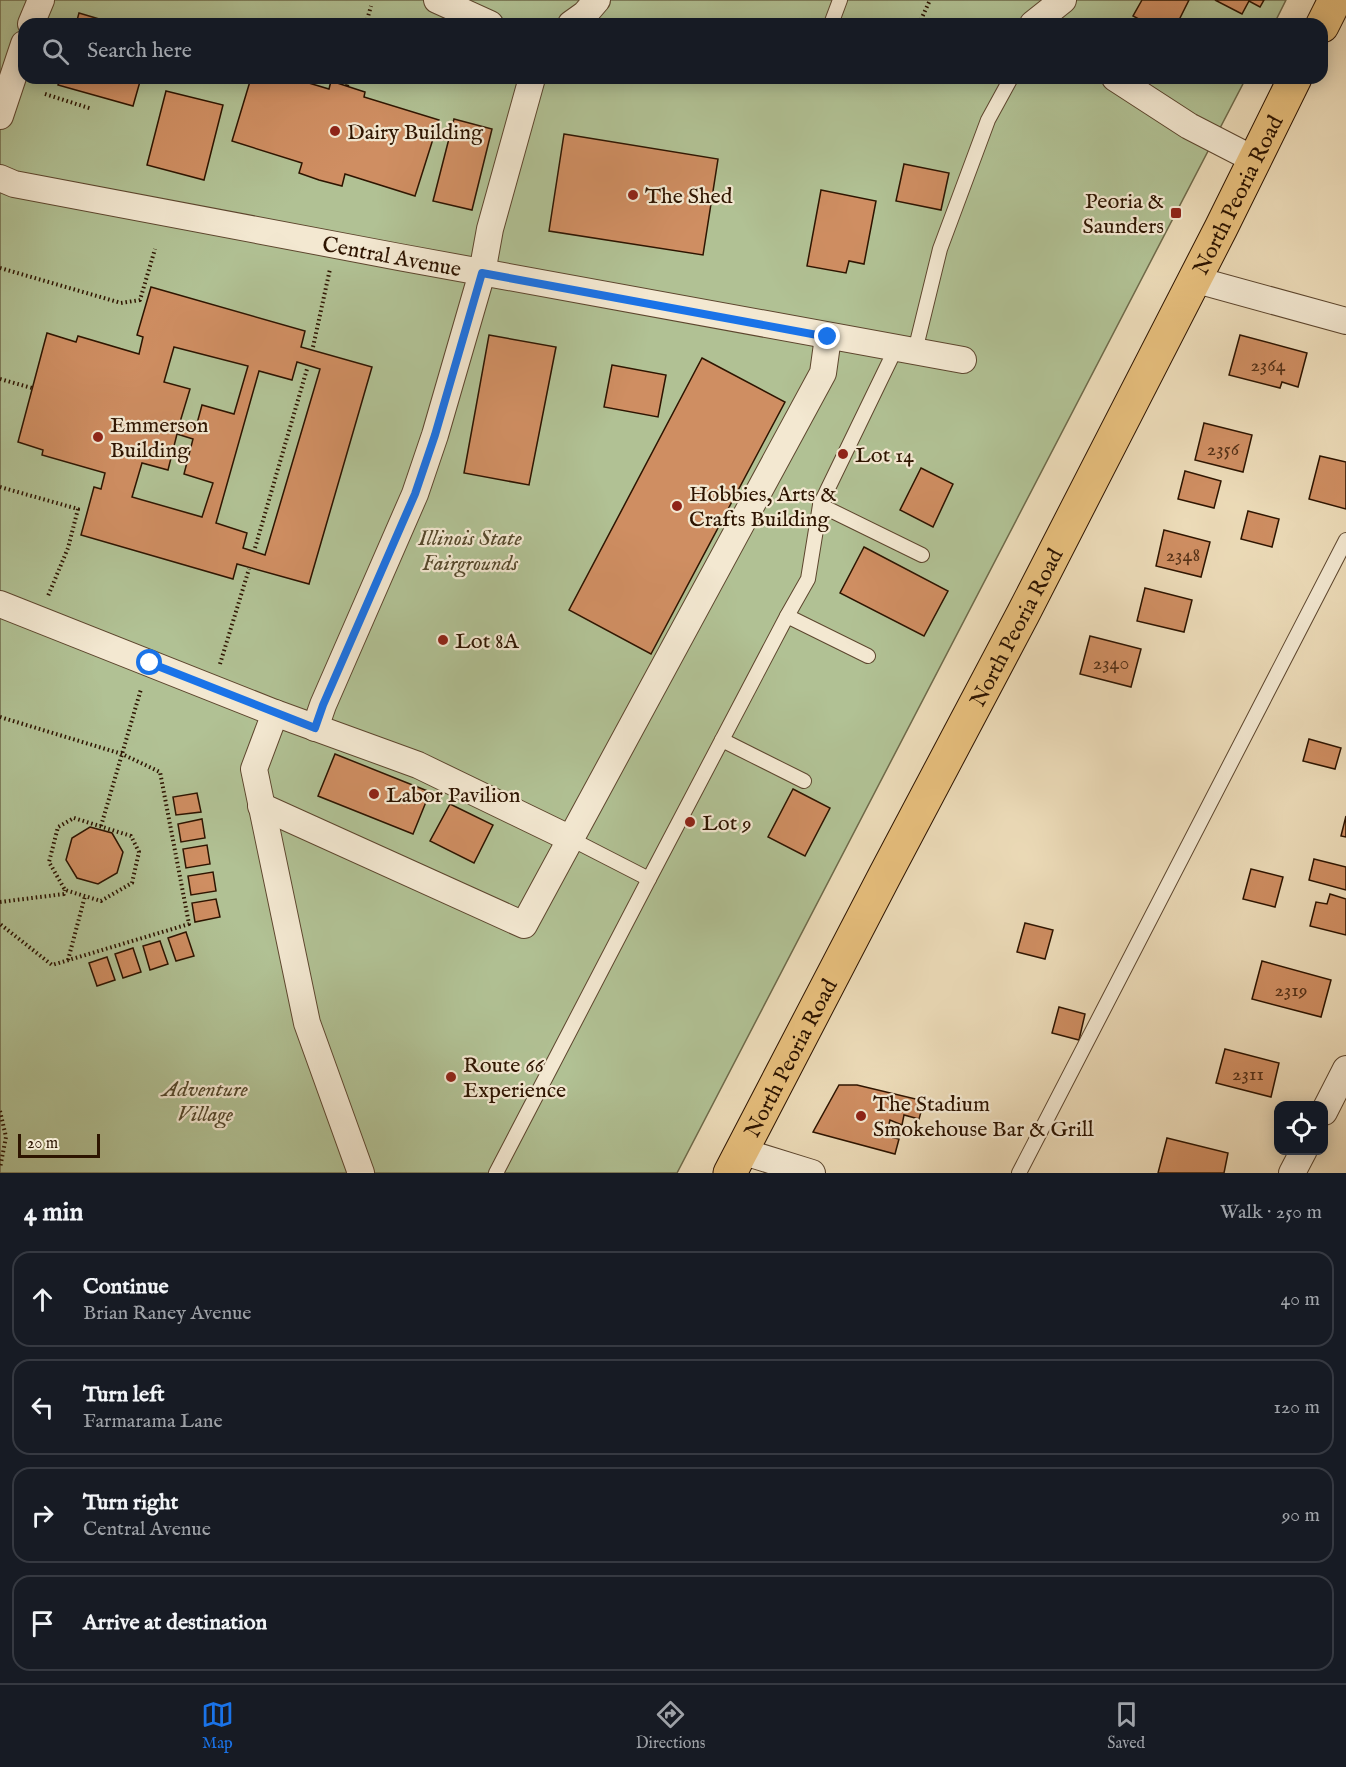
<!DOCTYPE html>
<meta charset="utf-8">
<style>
:root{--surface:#171b24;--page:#242831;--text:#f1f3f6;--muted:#9ea1a6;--line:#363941;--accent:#1a73e8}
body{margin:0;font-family:"IM FELL English",serif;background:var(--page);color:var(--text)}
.controls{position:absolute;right:18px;bottom:18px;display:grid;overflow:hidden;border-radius:12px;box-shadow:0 3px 15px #0003}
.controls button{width:54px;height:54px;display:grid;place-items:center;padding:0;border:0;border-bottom:2px solid var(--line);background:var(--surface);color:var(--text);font:30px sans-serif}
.scale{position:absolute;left:18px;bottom:15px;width:82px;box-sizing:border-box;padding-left:6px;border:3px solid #2d1400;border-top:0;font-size:16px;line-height:21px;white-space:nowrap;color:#2d1400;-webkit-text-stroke:4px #f3e8d1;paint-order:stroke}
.stop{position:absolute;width:18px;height:18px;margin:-14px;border:4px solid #1a73e8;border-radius:50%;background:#fff}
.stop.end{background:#1a73e8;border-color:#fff;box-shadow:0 2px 6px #0008}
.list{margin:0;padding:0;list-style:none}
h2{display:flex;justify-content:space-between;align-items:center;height:78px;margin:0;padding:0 24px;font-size:26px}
h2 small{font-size:20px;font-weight:400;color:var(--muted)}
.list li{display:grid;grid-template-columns:39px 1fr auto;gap:18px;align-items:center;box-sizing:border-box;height:96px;margin:0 12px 12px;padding:0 12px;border:2px solid var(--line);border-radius:18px}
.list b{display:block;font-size:22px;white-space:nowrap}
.list p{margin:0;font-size:20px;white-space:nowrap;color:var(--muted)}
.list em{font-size:20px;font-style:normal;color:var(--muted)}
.icon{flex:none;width:33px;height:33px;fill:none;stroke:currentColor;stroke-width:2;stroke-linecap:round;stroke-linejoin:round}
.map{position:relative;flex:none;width:1346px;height:1173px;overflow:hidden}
.search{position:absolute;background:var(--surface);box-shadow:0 3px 15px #0003;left:18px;right:18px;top:18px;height:66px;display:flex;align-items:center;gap:15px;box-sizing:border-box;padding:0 21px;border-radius:18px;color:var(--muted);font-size:22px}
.sheet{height:510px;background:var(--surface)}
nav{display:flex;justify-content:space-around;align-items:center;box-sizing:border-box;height:84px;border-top:2px solid var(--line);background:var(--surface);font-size:16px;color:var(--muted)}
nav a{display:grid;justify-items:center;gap:3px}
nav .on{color:var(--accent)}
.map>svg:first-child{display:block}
</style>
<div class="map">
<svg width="1346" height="1173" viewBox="0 0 1346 1173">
<rect width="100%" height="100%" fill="#ecdbb8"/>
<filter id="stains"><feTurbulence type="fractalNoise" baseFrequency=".00333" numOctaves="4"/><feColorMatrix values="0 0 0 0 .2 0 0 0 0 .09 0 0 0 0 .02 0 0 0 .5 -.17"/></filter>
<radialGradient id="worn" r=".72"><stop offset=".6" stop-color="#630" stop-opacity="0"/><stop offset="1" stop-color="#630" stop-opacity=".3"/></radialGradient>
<polygon fill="#b1c194" stroke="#6f6a4a" stroke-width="1.5" points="0,0 1286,0 1274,24 24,24 24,78 1246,78 677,1173 0,1173"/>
<g fill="#cf8e62" stroke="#2d1400" stroke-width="1.5" fill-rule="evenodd">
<polygon points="1142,0 1189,0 1177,24 1148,24 1133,16"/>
<polygon points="1215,0 1264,0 1260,7 1249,1 1242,14"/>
<polygon points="79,13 116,24 76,24"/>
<polygon points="60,78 141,78 133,106 58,85"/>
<polygon points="251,78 292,78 329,89 331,81 365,92 364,97 439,120 415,196 345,174 342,186 319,180 299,173 302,163 232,141"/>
<polygon points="166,91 223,105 204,180 147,165"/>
<polygon points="454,119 492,129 472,210 433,201"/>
<polygon points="564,134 718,159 703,255 549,231"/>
<polygon points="904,164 949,173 941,210 896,201"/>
<polygon points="821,190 876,201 864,264 849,261 846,273 807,266"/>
<path d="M151,287L305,331L301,347L372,367L309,584L237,564L233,579L81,535L94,487L101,489L105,473L42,455L43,450L18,442L47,333L76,342L78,336L139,354L143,337L137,335ZM174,347L248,366L234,414L202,405L196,427L180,422L190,389L164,382ZM297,362L320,369L265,555L243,548L247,533L216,523L259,371L292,380ZM177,434L193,439L184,474L213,483L202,517L132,497L142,463L168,470Z"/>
<polygon points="489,335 556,347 529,485 464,473"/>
<polygon points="1240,335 1307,353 1298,387 1282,382 1280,388 1229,375"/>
<polygon points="702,358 785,402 651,654 569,610"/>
<polygon points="612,365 666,375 658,417 604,407"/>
<polygon points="1204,423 1252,435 1243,472 1195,460"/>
<polygon points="1320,456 1346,462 1346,509 1309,499"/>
<polygon points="921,468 953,484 933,527 900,510"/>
<polygon points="1185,471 1221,481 1214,508 1178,499"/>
<polygon points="1248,511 1279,519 1272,547 1241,539"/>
<polygon points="1164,530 1210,542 1201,577 1156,566"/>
<polygon points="864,547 948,591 924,636 840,593"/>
<polygon points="1145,588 1192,600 1184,632 1137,621"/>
<polygon points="1090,636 1141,649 1131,687 1080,674"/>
<polygon points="1309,739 1341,748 1335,769 1303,761"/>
<polygon points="335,754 430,792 413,834 318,796"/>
<polygon points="793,789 830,808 805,856 768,837"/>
<polygon points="197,793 201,812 176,815 173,797"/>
<polygon points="450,804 493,825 474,863 430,841"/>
<polygon points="1346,816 1346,837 1341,836"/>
<polygon points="202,819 205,838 181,842 178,824"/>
<polygon points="90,827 112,833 123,852 117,873 98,884 77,878 66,860 72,838"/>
<polygon points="207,845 210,864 186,868 183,849"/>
<polygon points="1314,859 1346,867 1346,890 1309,880"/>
<polygon points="1251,869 1283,877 1275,907 1243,899"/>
<polygon points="213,872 216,891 191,895 188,876"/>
<polygon points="1330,894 1346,899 1346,935 1310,926 1316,902 1327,904"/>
<polygon points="216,899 220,917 195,922 192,903"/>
<polygon points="1025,923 1053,930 1045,959 1017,952"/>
<polygon points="186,932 194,956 176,961 168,938"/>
<polygon points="160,941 168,964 150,970 143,946"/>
<polygon points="133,948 141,972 123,978 115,954"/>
<polygon points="107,957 115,980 97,986 89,963"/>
<polygon points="1262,961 1331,980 1321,1017 1252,999"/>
<polygon points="1059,1007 1085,1014 1079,1040 1052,1033"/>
<polygon points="1225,1049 1279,1063 1271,1097 1216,1083"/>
<polygon points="839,1085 857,1085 924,1101 919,1119 904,1115 902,1125 890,1120 886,1136 899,1139 895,1154 813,1132"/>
<polygon points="1167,1138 1228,1153 1224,1173 1158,1173"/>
</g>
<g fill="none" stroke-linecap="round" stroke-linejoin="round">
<g stroke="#5d462e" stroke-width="16">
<g id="service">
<polyline points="831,24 840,0"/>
<polyline points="896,348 820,505 922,555"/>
<polyline points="915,351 940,249 988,120 1011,78"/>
<polyline points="787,616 808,579 820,505"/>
<polyline points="722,740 804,781"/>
<polyline points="571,839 649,879 787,616 868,656"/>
<polyline points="496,1173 649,879"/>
<polyline points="1019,1173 1346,540"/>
</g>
</g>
<g stroke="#5d462e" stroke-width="28">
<g id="minor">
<polyline points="437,0 490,24"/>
<polyline points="31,24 41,0"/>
<polyline points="571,24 585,14 597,0"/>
<polyline points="1033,24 1063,0"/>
<polyline points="1115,78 1189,126 1253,159"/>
<polyline points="0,116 24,44"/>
<path id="s1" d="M0,178L14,184C330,245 646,303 963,360"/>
<polyline points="1193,279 1346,321"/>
<polyline points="0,604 275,713 418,765 571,839"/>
<polyline points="275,713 254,769 307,1023 361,1173"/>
<polyline points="315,728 323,705 415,494 435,435 482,273 490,229 532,78"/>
<polyline points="261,806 524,925 823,373 828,337"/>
<polyline points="1324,1112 1346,1069"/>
<polyline points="741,1151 812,1173"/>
<polyline points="1292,1173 1304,1150"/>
</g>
</g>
<g stroke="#2d1400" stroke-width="35">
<g id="primary">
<polyline points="1322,26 1335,0"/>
<path id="s2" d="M730,1173L885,875L1023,614L1221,228L1295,78"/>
</g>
</g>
<g stroke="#2d1400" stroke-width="4" stroke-dasharray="1.5 3" stroke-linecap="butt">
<polyline points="366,24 371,6"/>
<polyline points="919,24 930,0"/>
<polyline points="347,86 349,78"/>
<polyline points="45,94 92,109"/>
<polyline points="0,268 121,303 140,300 155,249"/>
<polyline points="313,347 330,269"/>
<polyline points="0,379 32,388"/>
<polyline points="0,487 78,509 68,548 48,596"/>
<polyline points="255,548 307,369"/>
<polyline points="220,664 249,569"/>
<polyline points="0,717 122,754 160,772 189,924 52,965 0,924"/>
<polygon points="74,818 131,836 139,852 132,883 101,901 65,890 49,862 58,827"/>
<polyline points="101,826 141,689"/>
<polyline points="0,902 64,894 65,890"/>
<polyline points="68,960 85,896"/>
<polyline points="0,1111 6,1137 0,1168"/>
</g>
<use href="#service" stroke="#f3e8d1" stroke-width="14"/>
<use href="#minor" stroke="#f3e8d1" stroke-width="26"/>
<use href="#primary" stroke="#e6be7c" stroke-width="33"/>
</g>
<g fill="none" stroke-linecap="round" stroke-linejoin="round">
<polyline stroke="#1a73e8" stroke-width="8" points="150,663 315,728 323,705 415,494 435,435 482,273 828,337"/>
</g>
<g fill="#8f2418" stroke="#f3e8d1" stroke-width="2">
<circle cx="335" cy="131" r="6"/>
<circle cx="633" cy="195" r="6"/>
<rect x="1170" y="207" width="12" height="12" rx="3"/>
<circle cx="98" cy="437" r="6"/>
<circle cx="843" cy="454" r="6"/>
<circle cx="677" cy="506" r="6"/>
<circle cx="443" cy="640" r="6"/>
<circle cx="374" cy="794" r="6"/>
<circle cx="690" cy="822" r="6"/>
<circle cx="451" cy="1077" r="6"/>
<circle cx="861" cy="1116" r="6"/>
</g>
<g text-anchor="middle" stroke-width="4.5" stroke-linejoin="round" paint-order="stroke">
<g font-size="20" fill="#563218">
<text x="1268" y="371">2364</text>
<text x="1223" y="455">2356</text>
<text x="1183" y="561">2348</text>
<text x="1111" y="669">2340</text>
<text x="1291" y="996">2319</text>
<text x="1248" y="1080">2311</text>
</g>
<g font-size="22" fill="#2d1400" stroke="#f3e8d1" text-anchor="start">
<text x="347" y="139">Dairy Building</text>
<text x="645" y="203">The Shed</text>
<text x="1164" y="208" text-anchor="end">Peoria &amp;<tspan x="1164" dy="25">Saunders</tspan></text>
<text x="110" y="432">Emmerson<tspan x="110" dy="25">Building</tspan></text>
<text x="855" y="462">Lot 14</text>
<text x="689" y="501">Hobbies, Arts &amp;<tspan x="689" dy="25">Crafts Building</tspan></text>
<text x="455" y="648">Lot 8A</text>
<text x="386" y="802">Labor Pavilion</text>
<text x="702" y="830">Lot 9</text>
<text x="463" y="1072">Route 66<tspan x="463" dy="25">Experience</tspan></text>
<text x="873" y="1111">The Stadium<tspan x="873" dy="25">Smokehouse Bar &amp; Grill</tspan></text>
</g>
<g font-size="22" fill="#2d1400" stroke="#f3e8d1">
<text dy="8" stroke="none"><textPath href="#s2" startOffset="1102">North Peoria Road</textPath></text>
<text dy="8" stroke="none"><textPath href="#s1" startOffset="400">Central Avenue</textPath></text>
<text dy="8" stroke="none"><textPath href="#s2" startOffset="616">North Peoria Road</textPath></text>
<text dy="8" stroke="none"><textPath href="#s2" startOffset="130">North Peoria Road</textPath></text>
</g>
<g font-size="22" font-style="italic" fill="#55482c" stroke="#f3e8d1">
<text x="470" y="545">Illinois State<tspan x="470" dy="25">Fairgrounds</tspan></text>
<text x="205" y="1096">Adventure<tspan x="205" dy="25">Village</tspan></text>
</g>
</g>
<rect width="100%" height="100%" filter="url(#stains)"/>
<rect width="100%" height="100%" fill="url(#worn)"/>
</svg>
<div class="controls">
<button><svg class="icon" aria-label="locate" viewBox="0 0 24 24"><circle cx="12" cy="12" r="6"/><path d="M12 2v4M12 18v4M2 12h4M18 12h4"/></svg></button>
</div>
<div class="scale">20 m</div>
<div class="stop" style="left:150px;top:663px"></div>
<div class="stop end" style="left:828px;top:337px"></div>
<div class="search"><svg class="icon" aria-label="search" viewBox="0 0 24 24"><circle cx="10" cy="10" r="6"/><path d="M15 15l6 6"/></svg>Search here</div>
</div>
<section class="sheet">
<h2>4 min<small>Walk · 250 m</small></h2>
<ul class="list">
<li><svg class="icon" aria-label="ahead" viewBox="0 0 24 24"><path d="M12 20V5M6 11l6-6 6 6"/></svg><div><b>Continue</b><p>Brian Raney Avenue</p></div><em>40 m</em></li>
<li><svg class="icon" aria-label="left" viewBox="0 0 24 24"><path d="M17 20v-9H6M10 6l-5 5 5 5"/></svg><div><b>Turn left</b><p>Farmarama Lane</p></div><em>120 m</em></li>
<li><svg class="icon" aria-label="right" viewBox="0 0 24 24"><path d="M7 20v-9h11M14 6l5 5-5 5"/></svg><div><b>Turn right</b><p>Central Avenue</p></div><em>90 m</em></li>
<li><svg class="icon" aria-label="arrive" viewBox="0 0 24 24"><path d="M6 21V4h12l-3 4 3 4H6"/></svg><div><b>Arrive at destination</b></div></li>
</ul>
</section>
<nav>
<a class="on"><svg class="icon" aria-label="map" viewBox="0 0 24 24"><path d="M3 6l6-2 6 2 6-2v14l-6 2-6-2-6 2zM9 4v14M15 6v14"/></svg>Map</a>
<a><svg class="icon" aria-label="directions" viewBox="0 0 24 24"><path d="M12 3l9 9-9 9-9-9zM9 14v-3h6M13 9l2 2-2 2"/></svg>Directions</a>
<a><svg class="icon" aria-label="saved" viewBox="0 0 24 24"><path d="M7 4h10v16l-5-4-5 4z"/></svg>Saved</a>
</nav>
